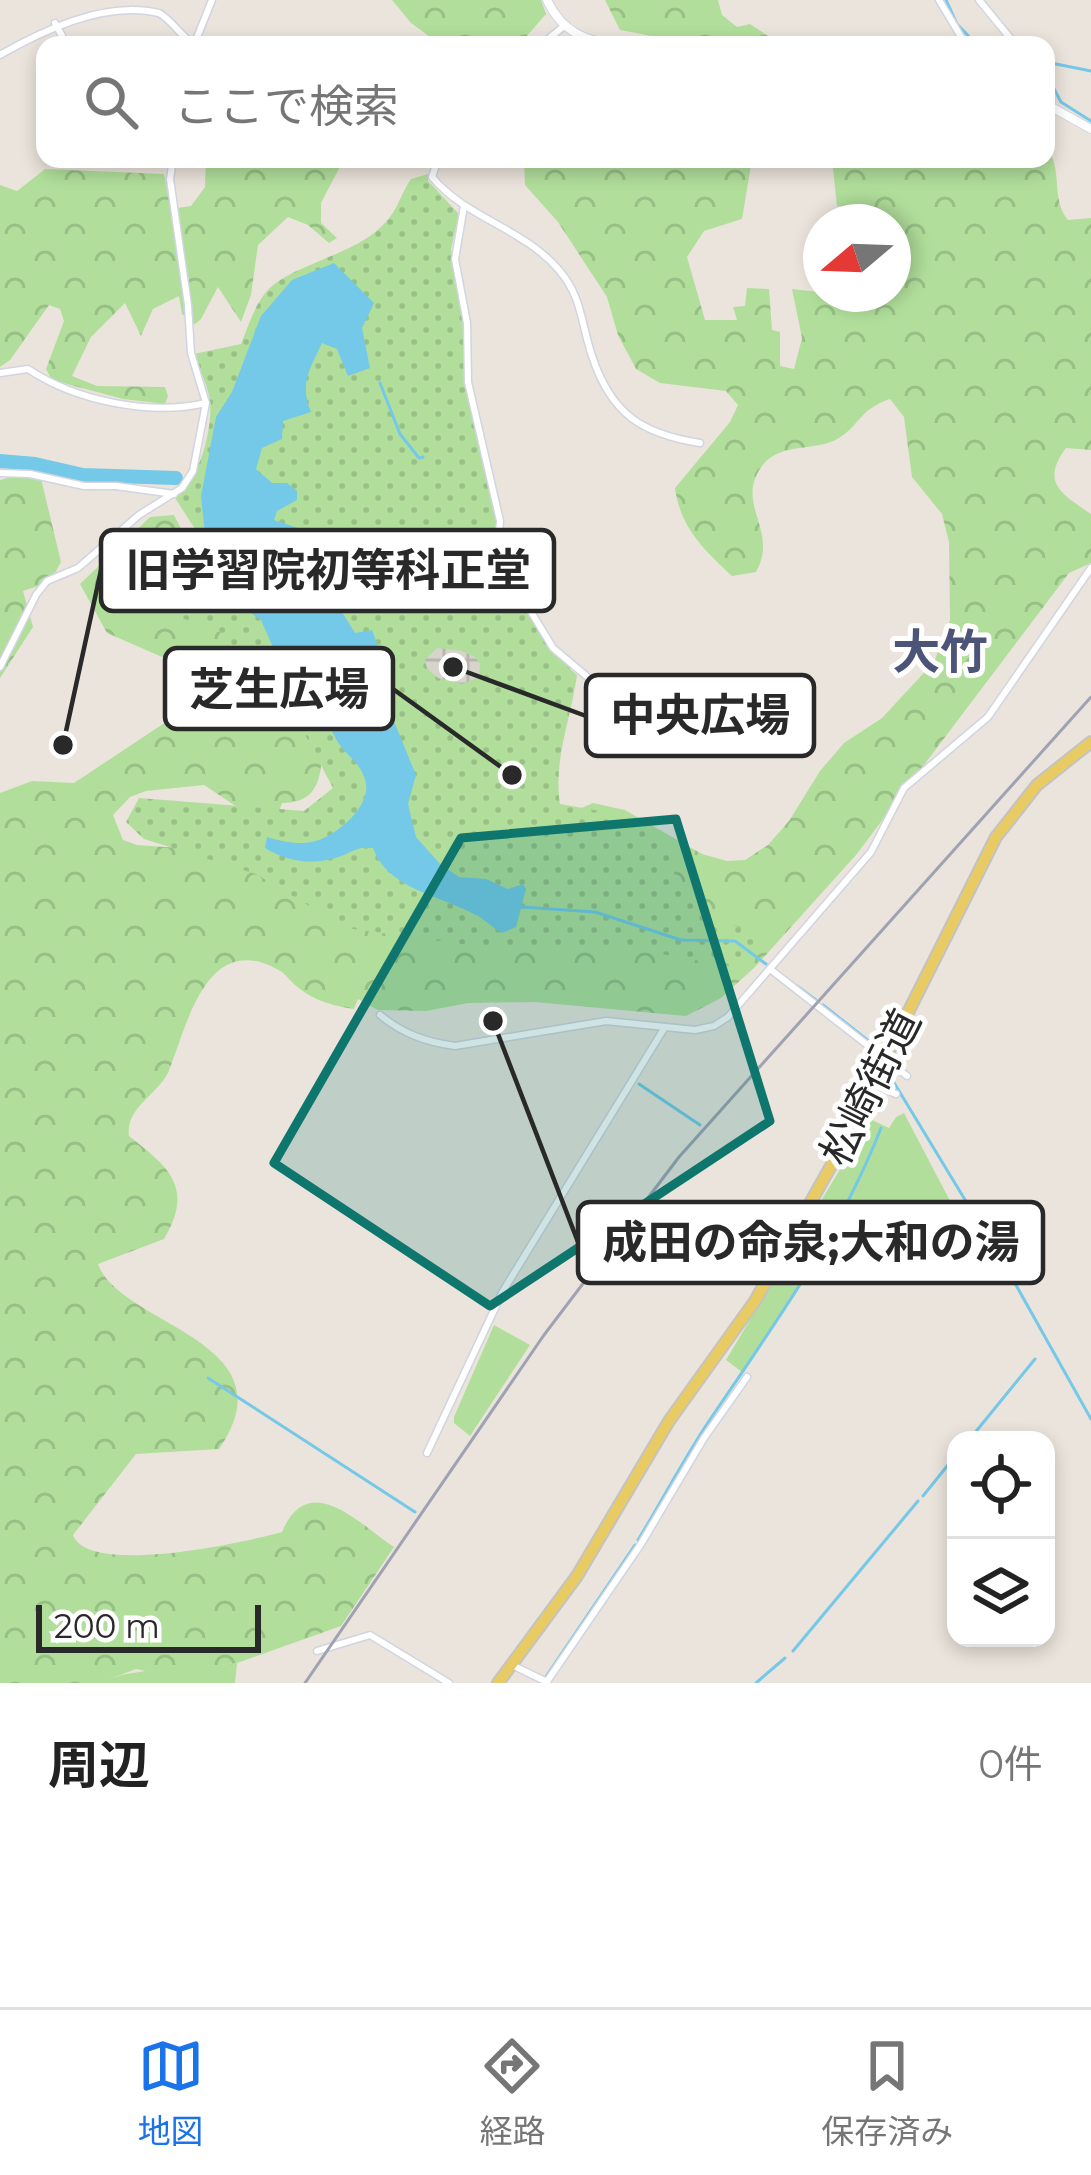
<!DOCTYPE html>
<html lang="ja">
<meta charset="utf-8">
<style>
:root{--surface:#fff;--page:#f2f2f2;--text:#222;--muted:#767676;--line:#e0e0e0;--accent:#1a73e8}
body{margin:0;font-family:Montserrat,"Noto Sans JP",sans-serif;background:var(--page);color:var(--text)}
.controls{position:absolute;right:36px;bottom:36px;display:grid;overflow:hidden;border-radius:24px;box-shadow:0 6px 18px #0003}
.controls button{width:108px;height:108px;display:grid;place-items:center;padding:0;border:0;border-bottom:3px solid var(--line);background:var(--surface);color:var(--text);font:60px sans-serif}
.compass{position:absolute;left:803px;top:204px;width:108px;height:108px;border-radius:50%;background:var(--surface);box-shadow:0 6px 18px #0003;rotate:251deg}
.scale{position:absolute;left:36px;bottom:30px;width:225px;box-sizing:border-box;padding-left:12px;border:6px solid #292929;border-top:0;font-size:33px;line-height:42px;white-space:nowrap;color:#292929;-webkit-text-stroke:9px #fff;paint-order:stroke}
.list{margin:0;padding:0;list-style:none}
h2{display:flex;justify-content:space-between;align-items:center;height:156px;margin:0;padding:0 48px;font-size:51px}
h2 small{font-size:39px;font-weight:400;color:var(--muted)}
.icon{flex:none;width:66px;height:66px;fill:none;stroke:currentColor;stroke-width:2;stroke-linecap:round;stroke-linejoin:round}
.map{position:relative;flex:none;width:1091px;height:1683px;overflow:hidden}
.search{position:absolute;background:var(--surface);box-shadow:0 6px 18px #0003;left:36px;right:36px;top:36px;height:132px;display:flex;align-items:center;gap:30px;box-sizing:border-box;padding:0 42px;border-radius:24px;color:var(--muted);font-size:45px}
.sheet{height:324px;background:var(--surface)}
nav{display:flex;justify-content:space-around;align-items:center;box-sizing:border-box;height:168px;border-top:3px solid var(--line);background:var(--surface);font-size:33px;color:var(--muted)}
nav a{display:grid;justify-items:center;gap:6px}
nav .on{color:var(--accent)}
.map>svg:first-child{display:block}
</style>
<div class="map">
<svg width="1091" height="1683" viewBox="0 0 1091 1683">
<defs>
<pattern id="forest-crowns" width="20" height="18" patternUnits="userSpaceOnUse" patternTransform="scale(3)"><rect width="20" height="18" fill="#b1df9b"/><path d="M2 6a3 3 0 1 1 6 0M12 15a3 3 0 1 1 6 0" fill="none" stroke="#98bf86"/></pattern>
<pattern id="park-dots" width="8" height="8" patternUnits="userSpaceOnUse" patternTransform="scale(3)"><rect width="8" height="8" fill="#b1df9b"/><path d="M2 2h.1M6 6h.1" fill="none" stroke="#98bf86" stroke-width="1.8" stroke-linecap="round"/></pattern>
<pattern id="plaza-grid" width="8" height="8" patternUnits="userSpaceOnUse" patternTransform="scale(3)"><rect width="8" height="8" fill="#d7d4ce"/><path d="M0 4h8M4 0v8" fill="none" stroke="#b9b6b1"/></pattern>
</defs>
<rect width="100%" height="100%" fill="#ebe4dc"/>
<g fill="#b1df9b">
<polygon points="904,1113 959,1218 920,1273 842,1213 797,1292 742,1372 726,1360 870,1119 889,1128 896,1117"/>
<polygon points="494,1325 530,1345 470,1436 454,1423 454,1417"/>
<path d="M237,1663L235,1683H109V1679C142,1667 198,1668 237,1663Z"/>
</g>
<g fill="url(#forest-crowns)">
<polygon points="392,0 541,0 546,14 519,45 441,45 411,23"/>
<polygon points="605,0 718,0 722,15 737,27 750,24 777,42 800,45 701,45 620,30"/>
<path d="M1046,147C1064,169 1050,199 1068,220L1091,218V450L1066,448C1040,483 1062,494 1091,514V563L1069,573L856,855L754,968L721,998L686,1016L535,1002L468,1003L426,1011L378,1010L358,999L354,1009C330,1005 314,1001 295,985C290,981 287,976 282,972C209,928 189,1018 170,1068C161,1094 125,1106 129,1136C170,1168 194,1188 164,1239L98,1264C120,1326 294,1340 219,1449L136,1454L73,1535C88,1577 246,1542 282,1532C309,1468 360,1525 394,1547L341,1626L237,1663L155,1673L136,1669L110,1679L109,1683H0V793L32,781L74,783L175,716L194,698L185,667L107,633L80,584L150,517L174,515L183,533L172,570L219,604L322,757C320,785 313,803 282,803L272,830L204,785L146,791L130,797L113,815L123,840L137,845L180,848L245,870L540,826L593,803L625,810L702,854L727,861L745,860L768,845L789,821L820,771L844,743L882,718L934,662L950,620L949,542L942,514L912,477L904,417L890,399C860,409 860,425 839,438C812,454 774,439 757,474C740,508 778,533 756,572L732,576C704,550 680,527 675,488L730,422L738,405L726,391L660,383L636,369L618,335L607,297L558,222L525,185L524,159H752L742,219L704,231L687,257L705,320H737L733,307L745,306L747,288L769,289L772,330L780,332V366L794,369L802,338L792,289L862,297L893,294V222H883L880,212L837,206L832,159H1046Z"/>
<polygon points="206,159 344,159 321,203 321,223 337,238 329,243 308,225 288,217 258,245 251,295 241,322 218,287 201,319 195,324 182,314 179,296 153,309 141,336 125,303 91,337 72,376 97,386 165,387 168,396 165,404 123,399 52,380 46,369 64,321 60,309 49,305 10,360 0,367 0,185 17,191 45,169 164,174 171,209 191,206 205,187"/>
<polygon points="39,470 61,562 50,582 23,591 33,627 0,678 0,480"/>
</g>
<path fill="url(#park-dots)" d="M428,174V181L459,214L451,249L463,324L465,386L496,521L493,573C527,604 543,645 577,675C571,719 553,760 560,804L606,812L675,845L674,878L715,920L769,936L740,968L639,950L497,949L346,928L256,874L144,839L126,822L139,798L304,811L333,788L290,706L242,665L224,634L156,608L128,592C146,564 175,557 197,532L175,498C199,482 213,428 210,401C208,385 199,369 194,354L241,344C249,324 256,300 272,286C295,266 346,255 374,233C399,213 397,200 411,179Z"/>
<polygon fill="url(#plaza-grid)" points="437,648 462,651 475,657 480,664 479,677 462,684 438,678 427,668 425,660"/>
<path fill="#74c8e8" d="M334,263L374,303L362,328L370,368L348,376L337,349L322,343C310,369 299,384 311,412L283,421L282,439L262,448L256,469L272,483H287L297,491V500L277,511L274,520L298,528L304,552L343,603L342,612L355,633L372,630L381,655L375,675L416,775L408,804L416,837L440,864L459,877L486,879L508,889L523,884L526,889L516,927L502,933C493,928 486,921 478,916C443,896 388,890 373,848C361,846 355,850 344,855C315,866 291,863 265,848L267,837C281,841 297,845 312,842C334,838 370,808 366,784C363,763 345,756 336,739C319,705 317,677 279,661L261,620L229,598L225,579L198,548L205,534L201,496L216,417L232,392L261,316L292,280Z"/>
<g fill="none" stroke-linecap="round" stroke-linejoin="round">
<g stroke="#74c8e8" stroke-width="3">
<polyline points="946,0 957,24 977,45"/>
<polyline points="1046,62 1091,71"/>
<polyline points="1046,74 1061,102 1091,121"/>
<polyline points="380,383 400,434 419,458 423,457"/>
<polyline points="522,907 595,912 681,940 735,941 766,964"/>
<polyline points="797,986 816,1000"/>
<polyline points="823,1005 870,1042"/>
<polyline points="886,1079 893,1081 1007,1269 1091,1419"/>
<polyline points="639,1084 700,1125"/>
<polyline points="208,1378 415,1512"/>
<polyline points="969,1440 1035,1359"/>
<polyline points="923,1496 956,1455"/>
<path d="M638,1540C662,1501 683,1460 709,1421C773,1326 839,1236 881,1128"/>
<polyline points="793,1651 918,1501"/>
<polyline points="545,1678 635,1545"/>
<polyline points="756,1683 785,1658"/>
</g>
<polyline stroke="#74c8e8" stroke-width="14" points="0,461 35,464 83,475 176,478"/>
<g stroke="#d1d4e1" stroke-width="9">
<g id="minor">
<polyline points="939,0 966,45"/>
<polyline points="979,0 1016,45"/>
<polyline points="55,23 67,45"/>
<polyline points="194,45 212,0"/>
<polyline points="541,45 564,26"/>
<path d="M0,55C43,30 106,0 159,13C173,21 180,36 194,44"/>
<polyline points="1046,86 1051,94 1051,105"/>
<path d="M438,159L432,177C466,218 523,228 559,270C582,297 581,323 592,356C611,414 642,434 700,443"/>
<polyline points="464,206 455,259 467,323 468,382 500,521 496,570 519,592 553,648 591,680 654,698 672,697 681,691"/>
<path d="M0,373L28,369C76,401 150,416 206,403"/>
<polyline points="0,473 30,474 84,486 116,486 174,494"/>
<polyline points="0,667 36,595 47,581 78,568 139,515 182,488 193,471 206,403 191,353 188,305 170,179 173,159"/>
<polyline points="770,969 907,1076"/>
<path d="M380,1015C403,1034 426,1042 455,1046L606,1021L695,1030L714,1026L728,1017L871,852L904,788L988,717L1091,568"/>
<polyline points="879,1076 884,1089 896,1094"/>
<polyline points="427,1453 503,1291 665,1027"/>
<polyline points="317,1651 370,1635 449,1683"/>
<polyline points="512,1665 547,1682"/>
<polyline points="546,1683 641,1544 704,1438 747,1377"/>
</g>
</g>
<g stroke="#d1d4e1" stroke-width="10">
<g id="tertiary">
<path d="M547,0C562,32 586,42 620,45"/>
<polyline points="1046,104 1091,129"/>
</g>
</g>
<g stroke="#c3c3c3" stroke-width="14">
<polyline id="primary" points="498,1683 577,1576 669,1421 755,1301 831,1166 996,837 1037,785 1091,742"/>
</g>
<use href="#minor" stroke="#fff" stroke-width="6"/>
<use href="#tertiary" stroke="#fff" stroke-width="8"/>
<use href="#primary" stroke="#e9cb63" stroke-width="10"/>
<polyline stroke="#9fa2b3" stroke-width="3" points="305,1683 544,1335 679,1157 1091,697"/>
</g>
<path fill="#0f766e" fill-opacity="0.2" stroke="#0f766e" stroke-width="9" stroke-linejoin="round" d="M676,819L770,1121L490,1306L274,1163L461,838Z"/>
<g text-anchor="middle" stroke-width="10" stroke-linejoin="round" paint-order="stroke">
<g font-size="42" fill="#292929" stroke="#fff">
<text transform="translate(870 1087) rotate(-63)" y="15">松崎街道</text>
</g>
<g font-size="48" font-weight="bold" fill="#4c5477" stroke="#fff">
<text x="940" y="669">大竹</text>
</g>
</g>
<path fill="none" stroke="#292929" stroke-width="4.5" d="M63 745L101 570M512 775L393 689M453 667L586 716M493 1021L578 1242"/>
<g fill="#292929" stroke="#fff" stroke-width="4.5">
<circle cx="63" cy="745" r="12"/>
<circle cx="512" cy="775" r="12"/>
<circle cx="453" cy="667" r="12"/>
<circle cx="493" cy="1021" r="12"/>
</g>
<g fill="#fff" stroke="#292929" stroke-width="4.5">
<rect x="101" y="530" width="453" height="81" rx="12"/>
<rect x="165" y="648" width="228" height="81" rx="12"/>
<rect x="586" y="675" width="228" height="81" rx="12"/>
<rect x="578" y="1202" width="465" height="81" rx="12"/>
</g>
<g font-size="45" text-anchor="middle" font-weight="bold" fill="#292929">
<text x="328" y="586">旧学習院初等科正堂</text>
<text x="279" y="705">芝生広場</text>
<text x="700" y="731">中央広場</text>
<text x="811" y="1258">成田の命泉;大和の湯</text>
</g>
</svg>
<div class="controls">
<button><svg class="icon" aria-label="locate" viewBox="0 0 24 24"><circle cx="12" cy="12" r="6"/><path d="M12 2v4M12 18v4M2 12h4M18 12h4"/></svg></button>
<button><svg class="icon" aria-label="layers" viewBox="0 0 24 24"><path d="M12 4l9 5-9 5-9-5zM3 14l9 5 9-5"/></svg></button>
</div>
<svg class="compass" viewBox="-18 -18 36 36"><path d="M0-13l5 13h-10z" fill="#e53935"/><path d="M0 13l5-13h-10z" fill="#767676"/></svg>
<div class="scale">200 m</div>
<div class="search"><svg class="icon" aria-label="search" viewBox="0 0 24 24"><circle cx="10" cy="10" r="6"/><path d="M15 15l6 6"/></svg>ここで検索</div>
</div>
<section class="sheet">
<h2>周辺<small>0件</small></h2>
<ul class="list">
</ul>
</section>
<nav>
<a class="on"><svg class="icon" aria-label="map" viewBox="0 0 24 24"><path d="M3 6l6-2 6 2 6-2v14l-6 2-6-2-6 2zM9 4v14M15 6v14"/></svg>地図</a>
<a><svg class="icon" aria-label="directions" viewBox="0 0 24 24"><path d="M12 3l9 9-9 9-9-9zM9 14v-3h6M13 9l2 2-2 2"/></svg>経路</a>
<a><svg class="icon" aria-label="saved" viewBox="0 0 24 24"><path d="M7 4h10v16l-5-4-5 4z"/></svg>保存済み</a>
</nav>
